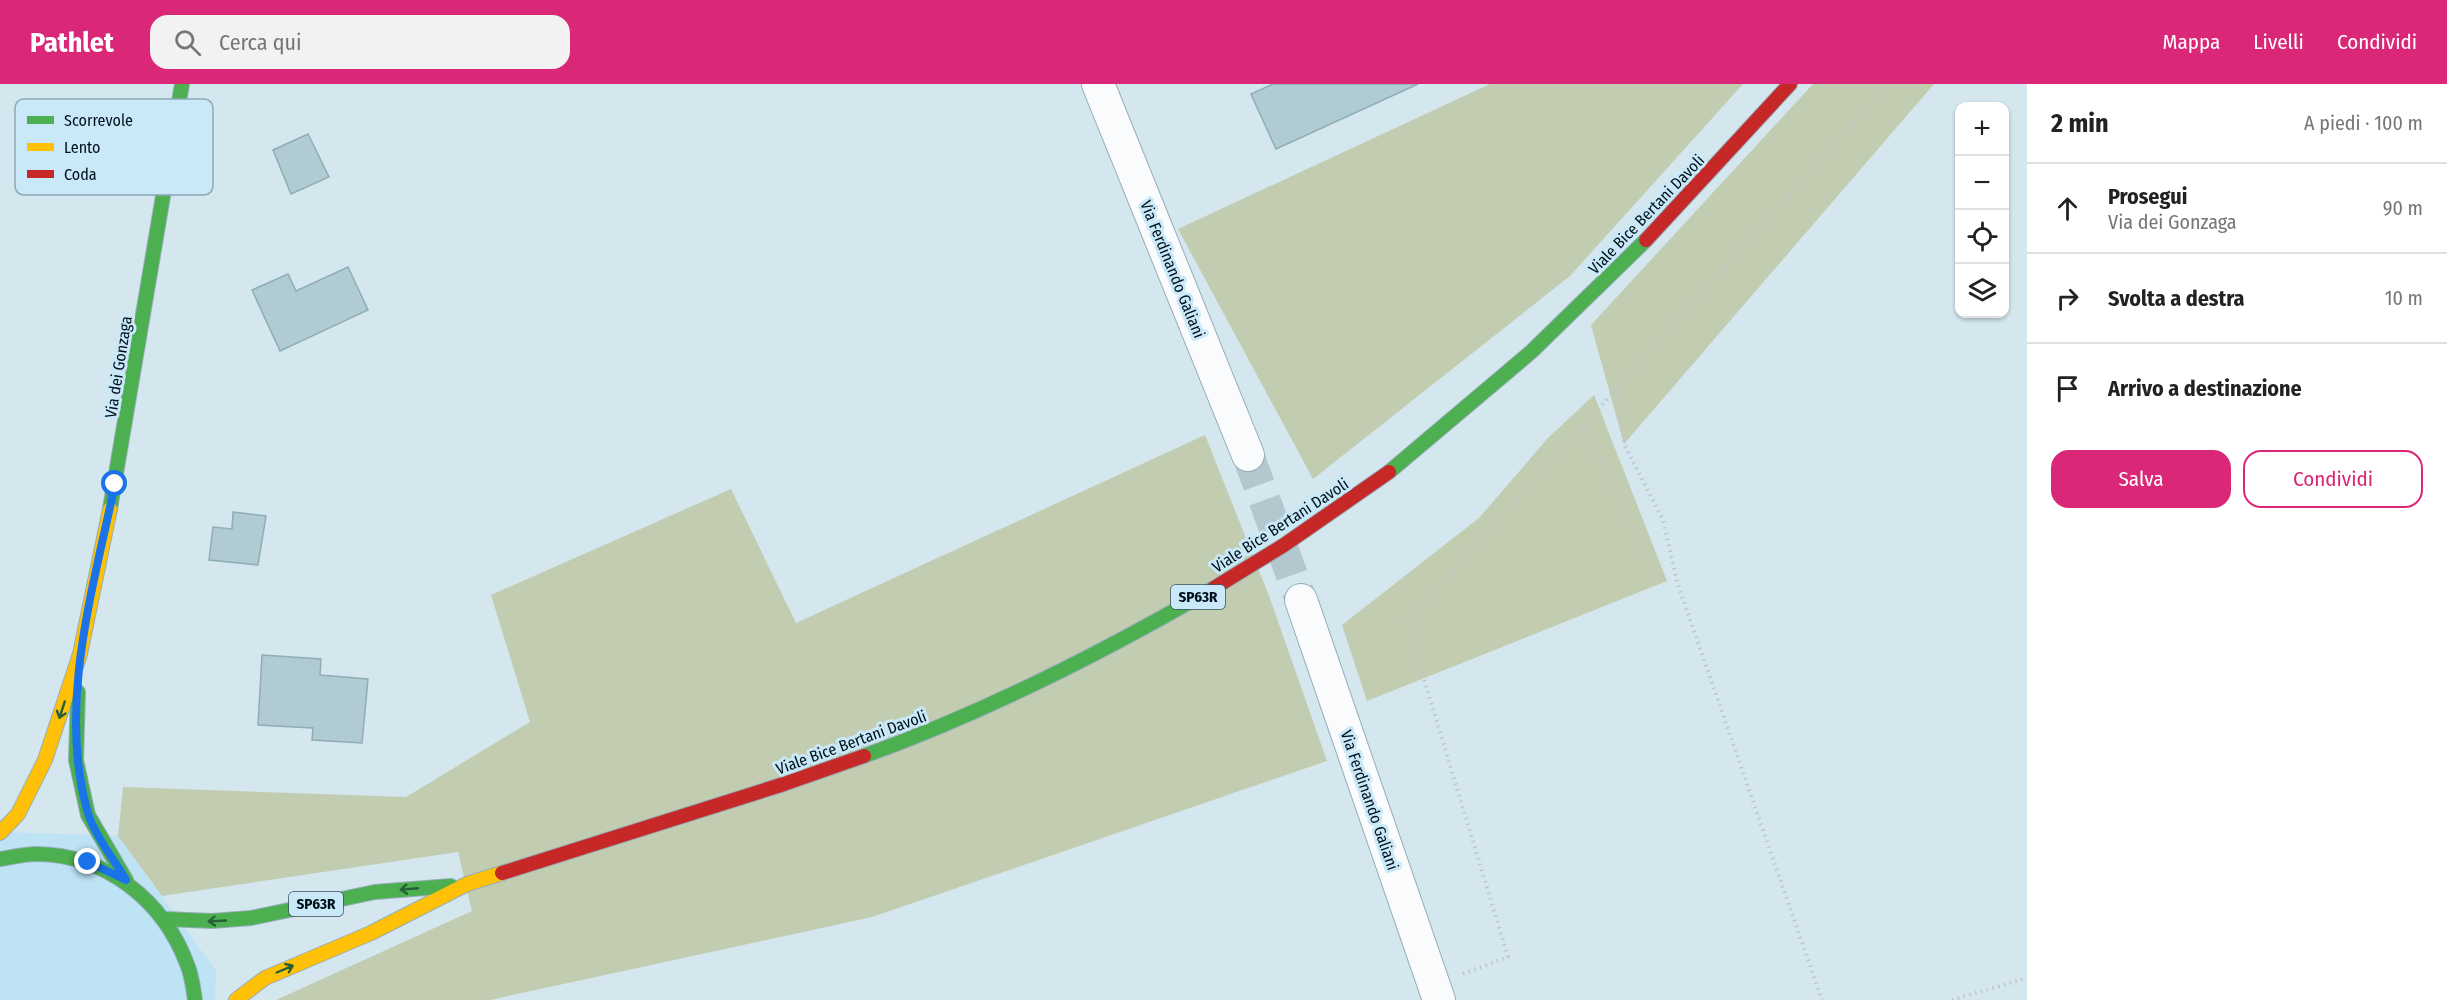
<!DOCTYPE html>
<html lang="it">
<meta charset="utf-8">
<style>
:root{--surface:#fff;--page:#f2f2f2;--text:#222;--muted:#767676;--line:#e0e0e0;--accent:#db2777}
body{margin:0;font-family:"Fira Sans Condensed",sans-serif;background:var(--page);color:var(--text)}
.controls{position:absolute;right:18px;top:18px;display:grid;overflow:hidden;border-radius:12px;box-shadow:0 2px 4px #0004}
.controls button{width:54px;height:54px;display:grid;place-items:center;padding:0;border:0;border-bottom:2px solid var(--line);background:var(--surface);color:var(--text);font:30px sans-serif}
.stop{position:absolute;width:18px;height:18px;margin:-14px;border:4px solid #1a73e8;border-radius:50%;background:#fff}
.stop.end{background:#1a73e8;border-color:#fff;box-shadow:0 2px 6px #0008}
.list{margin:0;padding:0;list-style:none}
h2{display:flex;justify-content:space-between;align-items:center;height:78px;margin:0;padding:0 24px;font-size:26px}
h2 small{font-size:20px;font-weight:400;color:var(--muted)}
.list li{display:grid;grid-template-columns:39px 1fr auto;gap:18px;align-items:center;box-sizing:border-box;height:90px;padding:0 24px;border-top:2px solid var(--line)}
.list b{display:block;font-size:22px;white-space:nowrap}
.list p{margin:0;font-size:20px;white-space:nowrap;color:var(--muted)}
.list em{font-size:20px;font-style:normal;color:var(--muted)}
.actions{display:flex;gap:12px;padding:18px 24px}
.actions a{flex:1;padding:14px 0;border:2px solid var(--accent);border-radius:18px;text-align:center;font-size:21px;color:var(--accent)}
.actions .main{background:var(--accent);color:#fff}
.icon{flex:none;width:33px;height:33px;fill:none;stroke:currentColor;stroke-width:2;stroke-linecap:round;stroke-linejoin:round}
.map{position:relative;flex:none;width:2027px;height:916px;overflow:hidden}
header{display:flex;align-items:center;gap:36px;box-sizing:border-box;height:84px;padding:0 30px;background:var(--accent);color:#fff}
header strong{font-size:28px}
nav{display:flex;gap:33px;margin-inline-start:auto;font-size:21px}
.search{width:420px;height:54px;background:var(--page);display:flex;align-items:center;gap:15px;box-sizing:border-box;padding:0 21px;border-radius:18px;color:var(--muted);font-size:22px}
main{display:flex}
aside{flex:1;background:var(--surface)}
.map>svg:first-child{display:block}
</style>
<header>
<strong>Pathlet</strong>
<div class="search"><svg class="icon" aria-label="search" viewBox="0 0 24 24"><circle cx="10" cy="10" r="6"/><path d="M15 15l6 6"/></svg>Cerca qui</div>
<nav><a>Mappa</a><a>Livelli</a><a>Condividi</a></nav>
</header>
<main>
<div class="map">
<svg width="2027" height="916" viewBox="0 0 2027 916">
<rect width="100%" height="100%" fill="#d4e6ee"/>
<polygon fill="#bde3f5" points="0,748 118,752 216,887 215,916 0,916"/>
<g fill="#c2ccb0">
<polygon points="1490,0 1743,0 1570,192 1313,395 1178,145"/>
<polygon points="1813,0 1934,0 1624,360 1591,241"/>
<polygon points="1594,311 1667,497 1367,617 1342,541 1479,434 1548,354"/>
<polygon points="1205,351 1269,512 1327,677 872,833 490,916 276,916 472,827 458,768 162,812 118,752 123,703 406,713 530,638 491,511 731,405 796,539"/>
</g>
<g fill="#b0cbd2" stroke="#90adb4" stroke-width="1.5">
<polygon points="1273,0 1418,0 1276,65 1251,10"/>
<polygon points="308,50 329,93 291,110 273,66"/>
<polygon points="348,183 368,226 280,267 252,206 288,190 296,207"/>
<polygon points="233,428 266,432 258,481 209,476 213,443 232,445"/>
<polygon points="262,571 321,575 320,591 368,595 362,659 312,656 313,644 258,641"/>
</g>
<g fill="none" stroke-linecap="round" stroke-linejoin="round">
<polyline stroke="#b4c6ce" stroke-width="32" stroke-dasharray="32 16" stroke-linecap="butt" points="1248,371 1301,516"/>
<g stroke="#95adb8" stroke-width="34">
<g id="street">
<polyline points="1098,0 1248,371"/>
<polyline points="1301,516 1439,916"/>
</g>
</g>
<g stroke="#95adb8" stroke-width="16">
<g id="fast">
<polyline points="1389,388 1531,268 1646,156"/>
<polyline points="110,425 182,0"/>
<polyline points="78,608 76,676 88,731 126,796"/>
<path d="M864,672C986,628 1102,569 1214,504"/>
<path d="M0,775C12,773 25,770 37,770C106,771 163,816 187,880C192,891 193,904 195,916"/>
<polyline points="165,835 212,837 251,834 375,808 451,802"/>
</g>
</g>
<g stroke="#95adb8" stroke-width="16">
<g id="slow">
<polyline points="0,749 18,730 45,676 80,570 110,425"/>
<polyline points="236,916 265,894 371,849 467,800 502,789"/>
</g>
</g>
<g stroke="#95adb8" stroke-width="16">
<g id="jam">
<polyline points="1646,156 1790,0"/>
<polyline points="1214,504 1284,461 1389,388"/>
<polyline points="502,789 784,700 864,672"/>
</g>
</g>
<g stroke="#c0c6ca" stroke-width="4" stroke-dasharray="1.5 4.5" stroke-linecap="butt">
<polyline points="1618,303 1624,360 1663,436 1677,498 1822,916"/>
<polyline points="1584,340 1648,476"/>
<polyline points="1463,890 1508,873 1407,539 1889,0"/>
<polyline points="1952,916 2027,894"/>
</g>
<use href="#street" stroke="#f9fbfc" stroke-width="32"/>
<use href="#fast" stroke="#4caf50" stroke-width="14"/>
<use href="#slow" stroke="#ffc107" stroke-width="14"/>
<use href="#jam" stroke="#c62828" stroke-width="14"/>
</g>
<defs><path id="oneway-shaft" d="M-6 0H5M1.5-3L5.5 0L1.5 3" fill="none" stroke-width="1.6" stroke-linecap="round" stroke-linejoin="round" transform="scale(1.5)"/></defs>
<g stroke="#266036">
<use href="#oneway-shaft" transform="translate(62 626) rotate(108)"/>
<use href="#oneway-shaft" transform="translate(409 805) rotate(175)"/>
<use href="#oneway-shaft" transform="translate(217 837) rotate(177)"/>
<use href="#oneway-shaft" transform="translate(285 885) rotate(-23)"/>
</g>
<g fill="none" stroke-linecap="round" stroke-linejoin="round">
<path stroke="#1a73e8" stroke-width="8" d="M88,778L126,796C115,777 94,750 88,729C57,623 93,505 115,400"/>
</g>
<g text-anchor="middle" stroke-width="6" stroke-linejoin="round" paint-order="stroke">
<g fill="#cae9f8" stroke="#3d515d" stroke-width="1.5">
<rect x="1171" y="501" width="54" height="24" rx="4.5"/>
<rect x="289" y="808" width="54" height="24" rx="4.5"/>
</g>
<g font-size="15" font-weight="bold" fill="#00101b">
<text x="1198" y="518">SP63R</text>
<text x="316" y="825">SP63R</text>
</g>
<g font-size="16" fill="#00101b" stroke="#cae9f8">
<text transform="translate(1646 130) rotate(-46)" y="6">Viale Bice Bertani Davoli</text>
<text transform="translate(1173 185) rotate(68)" y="6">Via Ferdinando Galiani</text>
<text transform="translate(118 283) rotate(-81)" y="6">Via dei Gonzaga</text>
<text transform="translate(1280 441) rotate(-33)" y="6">Viale Bice Bertani Davoli</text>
<text transform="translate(851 658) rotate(-20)" y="6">Viale Bice Bertani Davoli</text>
<text transform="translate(1370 716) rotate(71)" y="6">Via Ferdinando Galiani</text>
</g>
</g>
<rect x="15" y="15" width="198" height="96" rx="9" fill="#cae9f8" stroke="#8da8b6" stroke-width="1.5"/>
<rect x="27" y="32" width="27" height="8" fill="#4caf50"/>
<rect x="27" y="59" width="27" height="8" fill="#ffc107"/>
<rect x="27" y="86" width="27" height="8" fill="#c62828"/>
<g font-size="16" fill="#00101b">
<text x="64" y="42">Scorrevole</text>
<text x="64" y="69">Lento</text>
<text x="64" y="96">Coda</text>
</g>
</svg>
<div class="controls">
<button>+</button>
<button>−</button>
<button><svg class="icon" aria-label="locate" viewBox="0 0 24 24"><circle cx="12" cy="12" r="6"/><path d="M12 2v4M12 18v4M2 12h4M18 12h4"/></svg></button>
<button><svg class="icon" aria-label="layers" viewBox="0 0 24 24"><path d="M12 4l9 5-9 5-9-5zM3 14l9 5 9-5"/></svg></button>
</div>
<div class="stop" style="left:115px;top:400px"></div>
<div class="stop end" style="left:88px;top:778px"></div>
</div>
<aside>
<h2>2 min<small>A piedi · 100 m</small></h2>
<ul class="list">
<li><svg class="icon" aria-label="ahead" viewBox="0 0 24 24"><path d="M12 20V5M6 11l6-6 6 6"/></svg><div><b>Prosegui</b><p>Via dei Gonzaga</p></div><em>90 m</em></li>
<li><svg class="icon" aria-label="right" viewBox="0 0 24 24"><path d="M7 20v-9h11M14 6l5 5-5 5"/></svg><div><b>Svolta a destra</b></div><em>10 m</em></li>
<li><svg class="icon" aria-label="arrive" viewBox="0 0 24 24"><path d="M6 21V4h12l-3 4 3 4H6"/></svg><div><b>Arrivo a destinazione</b></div></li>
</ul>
<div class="actions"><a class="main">Salva</a><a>Condividi</a></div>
</aside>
</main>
